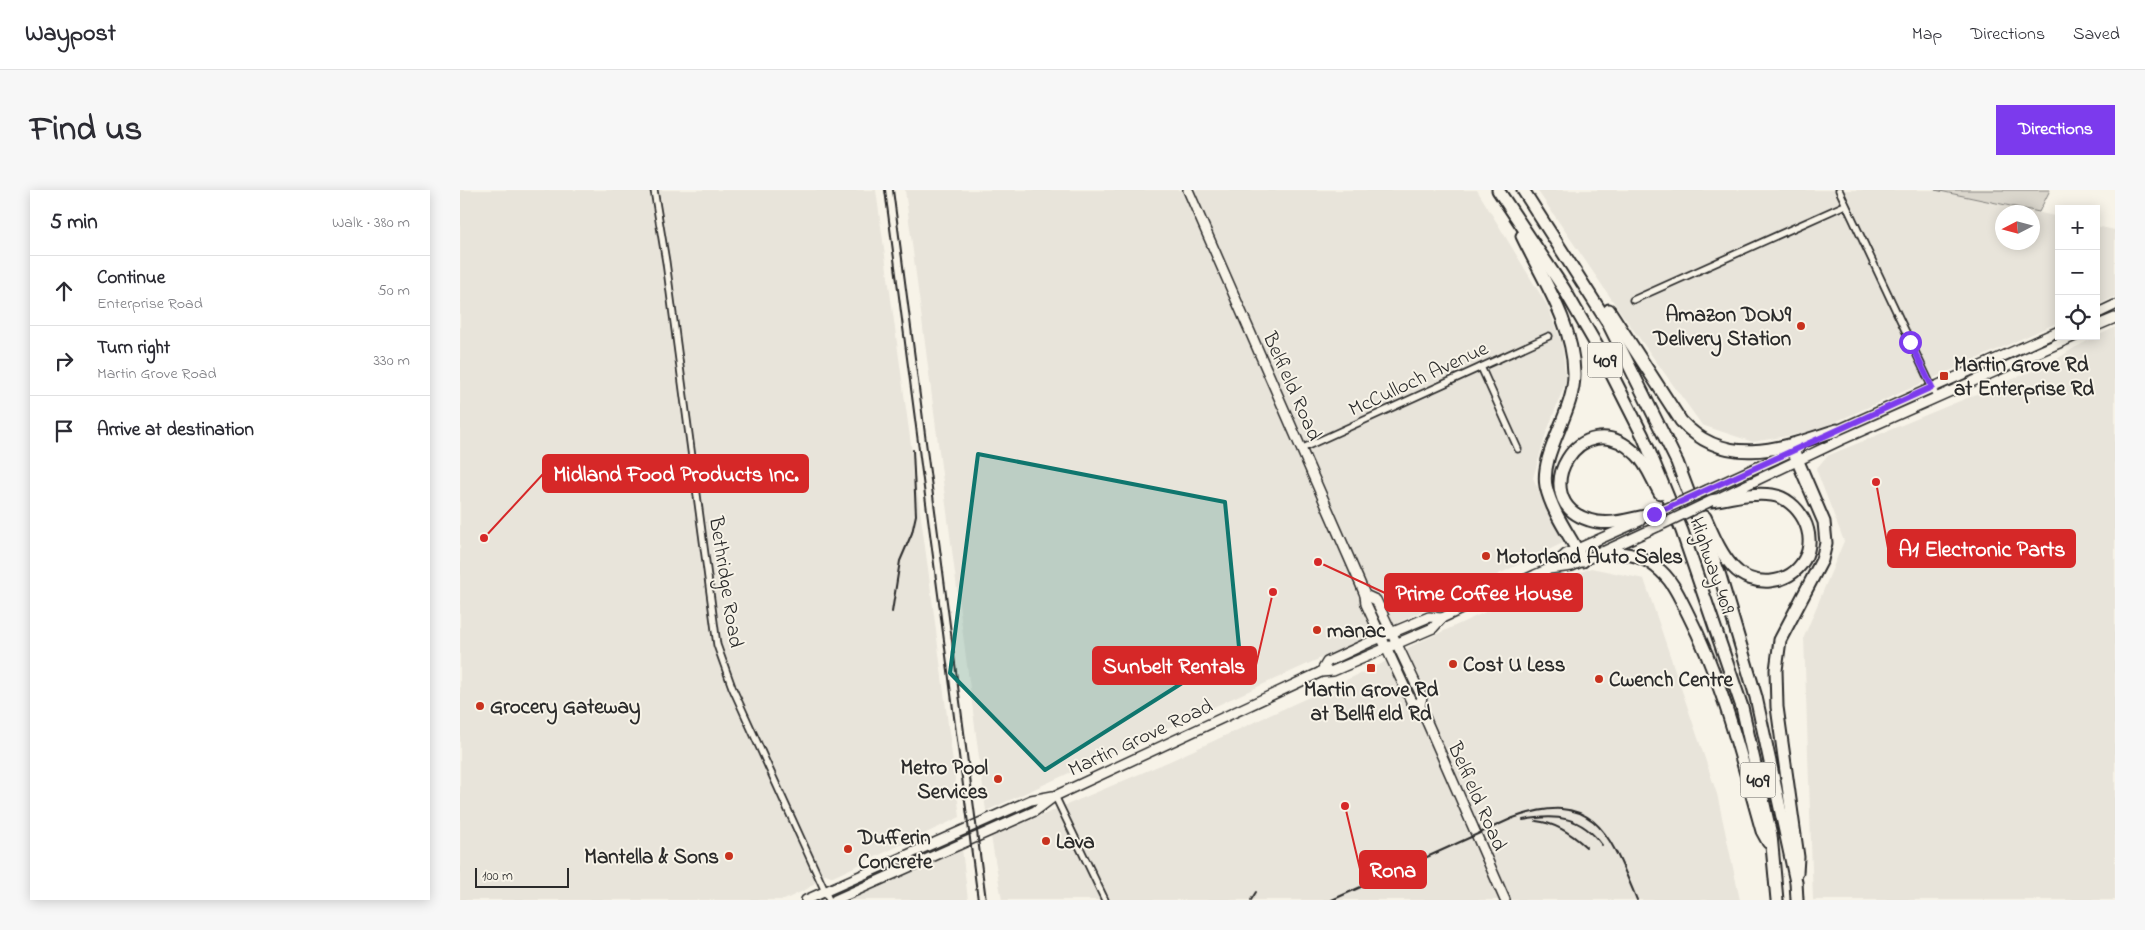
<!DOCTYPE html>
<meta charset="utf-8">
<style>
:root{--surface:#fff;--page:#f7f7f7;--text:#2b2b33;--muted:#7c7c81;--line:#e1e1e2;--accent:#7c3aed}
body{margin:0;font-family:"Indie Flower",sans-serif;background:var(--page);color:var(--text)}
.controls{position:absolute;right:15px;top:15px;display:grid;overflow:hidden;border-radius:0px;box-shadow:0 2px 12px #0003}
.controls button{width:45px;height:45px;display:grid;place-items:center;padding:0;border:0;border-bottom:1px solid var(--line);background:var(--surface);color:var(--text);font:25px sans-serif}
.compass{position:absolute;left:1535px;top:15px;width:45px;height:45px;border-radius:50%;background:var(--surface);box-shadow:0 2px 12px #0003;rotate:264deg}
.scale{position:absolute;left:15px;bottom:12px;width:94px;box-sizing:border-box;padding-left:5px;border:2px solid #2b2b2b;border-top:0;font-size:14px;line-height:18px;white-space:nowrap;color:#2b2b2b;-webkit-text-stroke:4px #f7f3e8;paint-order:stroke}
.stop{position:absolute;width:15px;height:15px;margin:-11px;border:4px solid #7c3aed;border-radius:50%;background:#fff}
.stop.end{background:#7c3aed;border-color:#fff;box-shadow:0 1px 5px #0008}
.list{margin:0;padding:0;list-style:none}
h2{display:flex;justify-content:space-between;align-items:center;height:65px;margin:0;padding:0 20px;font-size:21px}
h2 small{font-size:16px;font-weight:400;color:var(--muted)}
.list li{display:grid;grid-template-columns:32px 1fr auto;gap:15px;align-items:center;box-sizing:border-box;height:70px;padding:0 20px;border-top:1px solid var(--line)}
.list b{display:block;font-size:19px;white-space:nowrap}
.list p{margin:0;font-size:16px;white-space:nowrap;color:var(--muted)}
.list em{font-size:16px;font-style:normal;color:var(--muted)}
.icon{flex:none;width:28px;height:28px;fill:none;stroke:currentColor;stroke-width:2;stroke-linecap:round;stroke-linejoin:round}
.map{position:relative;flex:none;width:1655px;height:710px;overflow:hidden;border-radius:0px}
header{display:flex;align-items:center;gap:30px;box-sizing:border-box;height:70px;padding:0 25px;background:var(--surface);border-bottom:1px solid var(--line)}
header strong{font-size:24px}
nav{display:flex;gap:28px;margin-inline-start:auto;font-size:18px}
.intro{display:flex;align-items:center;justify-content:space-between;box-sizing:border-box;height:120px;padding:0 30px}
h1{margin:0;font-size:35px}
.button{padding:12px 22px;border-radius:0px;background:var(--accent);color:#fff;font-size:18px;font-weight:700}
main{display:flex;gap:30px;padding:0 30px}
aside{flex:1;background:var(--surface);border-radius:0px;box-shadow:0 2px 12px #0003}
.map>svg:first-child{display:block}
</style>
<header>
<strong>Waypost</strong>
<nav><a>Map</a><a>Directions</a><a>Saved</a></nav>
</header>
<div class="intro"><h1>Find us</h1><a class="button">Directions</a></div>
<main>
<aside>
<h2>5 min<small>Walk · 380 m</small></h2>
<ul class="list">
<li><svg class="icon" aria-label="ahead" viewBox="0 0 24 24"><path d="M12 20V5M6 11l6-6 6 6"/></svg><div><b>Continue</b><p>Enterprise Road</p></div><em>50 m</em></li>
<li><svg class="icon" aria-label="right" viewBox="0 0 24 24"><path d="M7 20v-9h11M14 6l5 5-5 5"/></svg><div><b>Turn right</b><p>Martin Grove Road</p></div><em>330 m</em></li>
<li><svg class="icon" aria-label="arrive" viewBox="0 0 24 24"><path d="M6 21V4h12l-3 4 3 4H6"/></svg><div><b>Arrive at destination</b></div></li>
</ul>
</aside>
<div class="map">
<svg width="1655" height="710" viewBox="0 0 1655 710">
<rect width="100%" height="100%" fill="#f7f3e8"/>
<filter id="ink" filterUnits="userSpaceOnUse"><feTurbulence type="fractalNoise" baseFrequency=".02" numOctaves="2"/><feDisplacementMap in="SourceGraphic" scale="10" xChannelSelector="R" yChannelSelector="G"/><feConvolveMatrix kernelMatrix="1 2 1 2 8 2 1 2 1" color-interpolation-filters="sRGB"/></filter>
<g filter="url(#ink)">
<g fill="#e8e4da" fill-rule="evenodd">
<polygon points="0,0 416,0 469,386 500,627 373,687 366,684 347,699 324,710 0,710"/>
<polygon points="445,0 1017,0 1088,117 1102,153 1106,191 1086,244 1073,288 1103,353 933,435 526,621"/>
<path d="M1077,0H1475L1599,27V132L1355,241L1293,252L1242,235L1159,120ZM1542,22H1572V52H1542Z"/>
<polygon points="1636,36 1655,40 1655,107 1636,115"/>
<polygon points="1655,137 1655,710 1353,710 1344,447 1384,351 1356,279 1367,266 1589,174 1614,158"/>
<polygon points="1131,378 1184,389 1257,604 1280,710 542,710 531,647 710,571 921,474 953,455 1056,408"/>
<polygon points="502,659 508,710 387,710"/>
</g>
<polygon fill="#dad6cc" stroke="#82807c" points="1475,0 1590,0 1579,22"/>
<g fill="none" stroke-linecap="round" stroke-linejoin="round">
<g stroke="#2b2b2b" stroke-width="9">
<g id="street">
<polyline points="194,0 206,72 257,455 272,497 369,710"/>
<polyline points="1379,0 1477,208"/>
<polyline points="1173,110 1385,15"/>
<polyline points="1021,177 1058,259"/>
<polyline points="841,259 1089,146"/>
<polyline points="595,606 645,710"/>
</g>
</g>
<g stroke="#2b2b2b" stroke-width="12">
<g id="secondary">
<polyline points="728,0 900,393 905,405 906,414 951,511 960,516 1045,710"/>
<polyline points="1636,124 1655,115"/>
<polyline points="1636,136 1655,128"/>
<polyline points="1371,243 1599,141"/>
<polyline points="1247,300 1339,258"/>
<polyline points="1261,307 1381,250 1615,146"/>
<polyline points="1089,379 1106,364 1180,331"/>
<polyline points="905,405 916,410 962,507 960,516"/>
<polyline points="861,482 867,472 912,451 969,427 982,428"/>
<polyline points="346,710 571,610 593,606"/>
<polyline points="375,710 575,621 595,606 861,482 873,481 973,438 982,428 1075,385 1089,379 1112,376 1199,336"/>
</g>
</g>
<g stroke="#2b2b2b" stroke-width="15">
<g id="highway">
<polyline points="1038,0 1104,99 1141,163 1183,246 1222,341 1282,517 1311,645 1317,710"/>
<polyline points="1063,0 1148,133 1217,272 1260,386 1296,507 1336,692 1337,710"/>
<path d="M1062,46C1083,90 1113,133 1114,183C1115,222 1080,262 1086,296C1092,323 1111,347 1123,371"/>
<path d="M1149,120L1221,231C1266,280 1323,258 1377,240"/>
<polyline points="1333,260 1364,332 1366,353 1362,370 1320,450 1316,480 1317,517 1338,667 1337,683"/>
<path d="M1194,324C1174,328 1149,337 1129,330C1064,310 1121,209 1176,264C1187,274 1192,290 1200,303"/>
<path d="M1245,327C1253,344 1260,363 1273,377C1292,398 1329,396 1344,370C1359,345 1339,309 1312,305C1293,302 1270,308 1251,311"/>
<path d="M1139,363C1160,362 1179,363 1196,377C1212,389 1219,406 1228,424C1263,492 1281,567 1302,641L1308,652"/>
</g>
</g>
<use href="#street" stroke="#f7f3e8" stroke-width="5.5"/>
<use href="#secondary" stroke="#f7f3e8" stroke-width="9"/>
<use href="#highway" stroke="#f7f3e8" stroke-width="11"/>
<g stroke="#2b2b2b" stroke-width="2">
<polyline points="425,0 518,710"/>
<polyline points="433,0 526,710"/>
<polyline points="432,422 440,371 452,343 456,325 453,260"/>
<path d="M1063,630C1096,624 1121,626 1142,655"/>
<path d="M1076,631C1096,633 1112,644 1126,657"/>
<polyline points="791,710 796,702"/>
<path d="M872,710L1053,628C1135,598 1150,645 1177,710"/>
</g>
<g stroke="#2b2b2b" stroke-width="12" stroke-linecap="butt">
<g id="secondary-bridge">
<polyline points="1194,324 1247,300"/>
<polyline points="1199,336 1251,311"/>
</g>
</g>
<use href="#secondary-bridge" stroke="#f7f3e8" stroke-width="9"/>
</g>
</g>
<g fill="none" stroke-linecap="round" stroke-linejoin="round" filter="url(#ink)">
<polyline stroke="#7c3aed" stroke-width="6" points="1194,324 1472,197 1450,152"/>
</g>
<path fill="#0f766e" fill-opacity="0.2" stroke="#0f766e" stroke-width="4" stroke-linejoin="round" d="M518,264L765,312L779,457L585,580L490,483Z"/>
<g fill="#c8321e" stroke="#f7f3e8" stroke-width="2">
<circle cx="1341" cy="136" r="5"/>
<rect x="1479" y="181" width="10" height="10" rx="2.5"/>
<circle cx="1026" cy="366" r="5"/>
<circle cx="857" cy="440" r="5"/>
<circle cx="993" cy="474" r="5"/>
<rect x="906" y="473" width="10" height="10" rx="2.5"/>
<circle cx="1139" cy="489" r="5"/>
<circle cx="20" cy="516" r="5"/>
<circle cx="538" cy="589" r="5"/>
<circle cx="586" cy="651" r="5"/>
<circle cx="388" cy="659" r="5"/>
<circle cx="269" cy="666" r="5"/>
</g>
<g text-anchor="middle" stroke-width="4" stroke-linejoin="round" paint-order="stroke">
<g fill="#f7f3e8" stroke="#686764" stroke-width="1">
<rect x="1127.5" y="152.5" width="35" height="35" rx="4"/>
<rect x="1280.5" y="572.5" width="35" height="35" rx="4"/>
</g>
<g font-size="20" font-weight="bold" fill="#2b2b2b">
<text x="1145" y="177">409</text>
<text x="1298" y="597">409</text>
</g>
<g font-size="21" font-weight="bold" fill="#2b2b2b" stroke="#f7f3e8" text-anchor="start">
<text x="1331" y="131" text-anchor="end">Amazon DON9<tspan x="1331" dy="24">Delivery Station</tspan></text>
<text x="1494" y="181">Martin Grove Rd<tspan x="1494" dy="24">at Enterprise Rd</tspan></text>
<text x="1036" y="373">Motorland Auto Sales</text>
<text x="867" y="447">manac</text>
<text x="1003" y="481">Cost U Less</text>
<text x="1149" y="496">Cwench Centre</text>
<text x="911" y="506" text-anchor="middle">Martin Grove Rd<tspan x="911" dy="24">at Bellfield Rd</tspan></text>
<text x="30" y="523">Grocery Gateway</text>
<text x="528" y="584" text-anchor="end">Metro Pool<tspan x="528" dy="24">Services</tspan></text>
<text x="398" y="654">Dufferin<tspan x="398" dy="24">Concrete</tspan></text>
<text x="596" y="658">Lava</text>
<text x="259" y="673" text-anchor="end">Mantella &amp; Sons</text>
</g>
<g font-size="21" fill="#2b2b2b" stroke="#f7f3e8">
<text transform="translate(958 188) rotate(-25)" y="7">McCulloch Avenue</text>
<text transform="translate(833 196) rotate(66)" y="7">Belfield Road</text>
<text transform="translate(1253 375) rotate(71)" y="7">Highway 409</text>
<text transform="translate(267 392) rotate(81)" y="7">Bethridge Road</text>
<text transform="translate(680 547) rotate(-25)" y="7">Martin Grove Road</text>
<text transform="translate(1018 606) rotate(66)" y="7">Belfield Road</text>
</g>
</g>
<path fill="none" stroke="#d62828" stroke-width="2" d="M24 348L83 284M1416 292L1428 358M858 372L925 403M813 402L796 475M885 616L900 679"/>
<g fill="#d62828" stroke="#f7f3e8" stroke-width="2">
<circle cx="24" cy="348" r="5"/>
<circle cx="1416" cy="292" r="5"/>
<circle cx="858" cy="372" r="5"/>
<circle cx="813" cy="402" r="5"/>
<circle cx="885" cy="616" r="5"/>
</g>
<g fill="#d62828" stroke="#d62828" stroke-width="2">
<rect x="83" y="265" width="265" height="37" rx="5"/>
<rect x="1428" y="340" width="187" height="37" rx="5"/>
<rect x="925" y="384" width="197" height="37" rx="5"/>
<rect x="633" y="457" width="163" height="37" rx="5"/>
<rect x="900" y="661" width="66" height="37" rx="5"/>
</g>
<g font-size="22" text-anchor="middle" font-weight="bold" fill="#fff">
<text x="216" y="291">Midland Food Products Inc.</text>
<text x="1522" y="366">A1 Electronic Parts</text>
<text x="1024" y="410">Prime Coffee House</text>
<text x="714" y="483">Sunbelt Rentals</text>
<text x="933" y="687">Rona</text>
</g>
</svg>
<div class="controls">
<button>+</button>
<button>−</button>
<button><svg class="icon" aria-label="locate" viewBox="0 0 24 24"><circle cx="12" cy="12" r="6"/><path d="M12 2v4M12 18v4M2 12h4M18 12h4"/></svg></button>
</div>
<svg class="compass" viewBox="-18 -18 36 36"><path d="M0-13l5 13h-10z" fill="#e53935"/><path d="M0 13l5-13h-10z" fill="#7c7c81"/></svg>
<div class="scale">100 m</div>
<div class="stop" style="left:1450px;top:152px"></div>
<div class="stop end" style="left:1194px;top:324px"></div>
</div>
</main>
